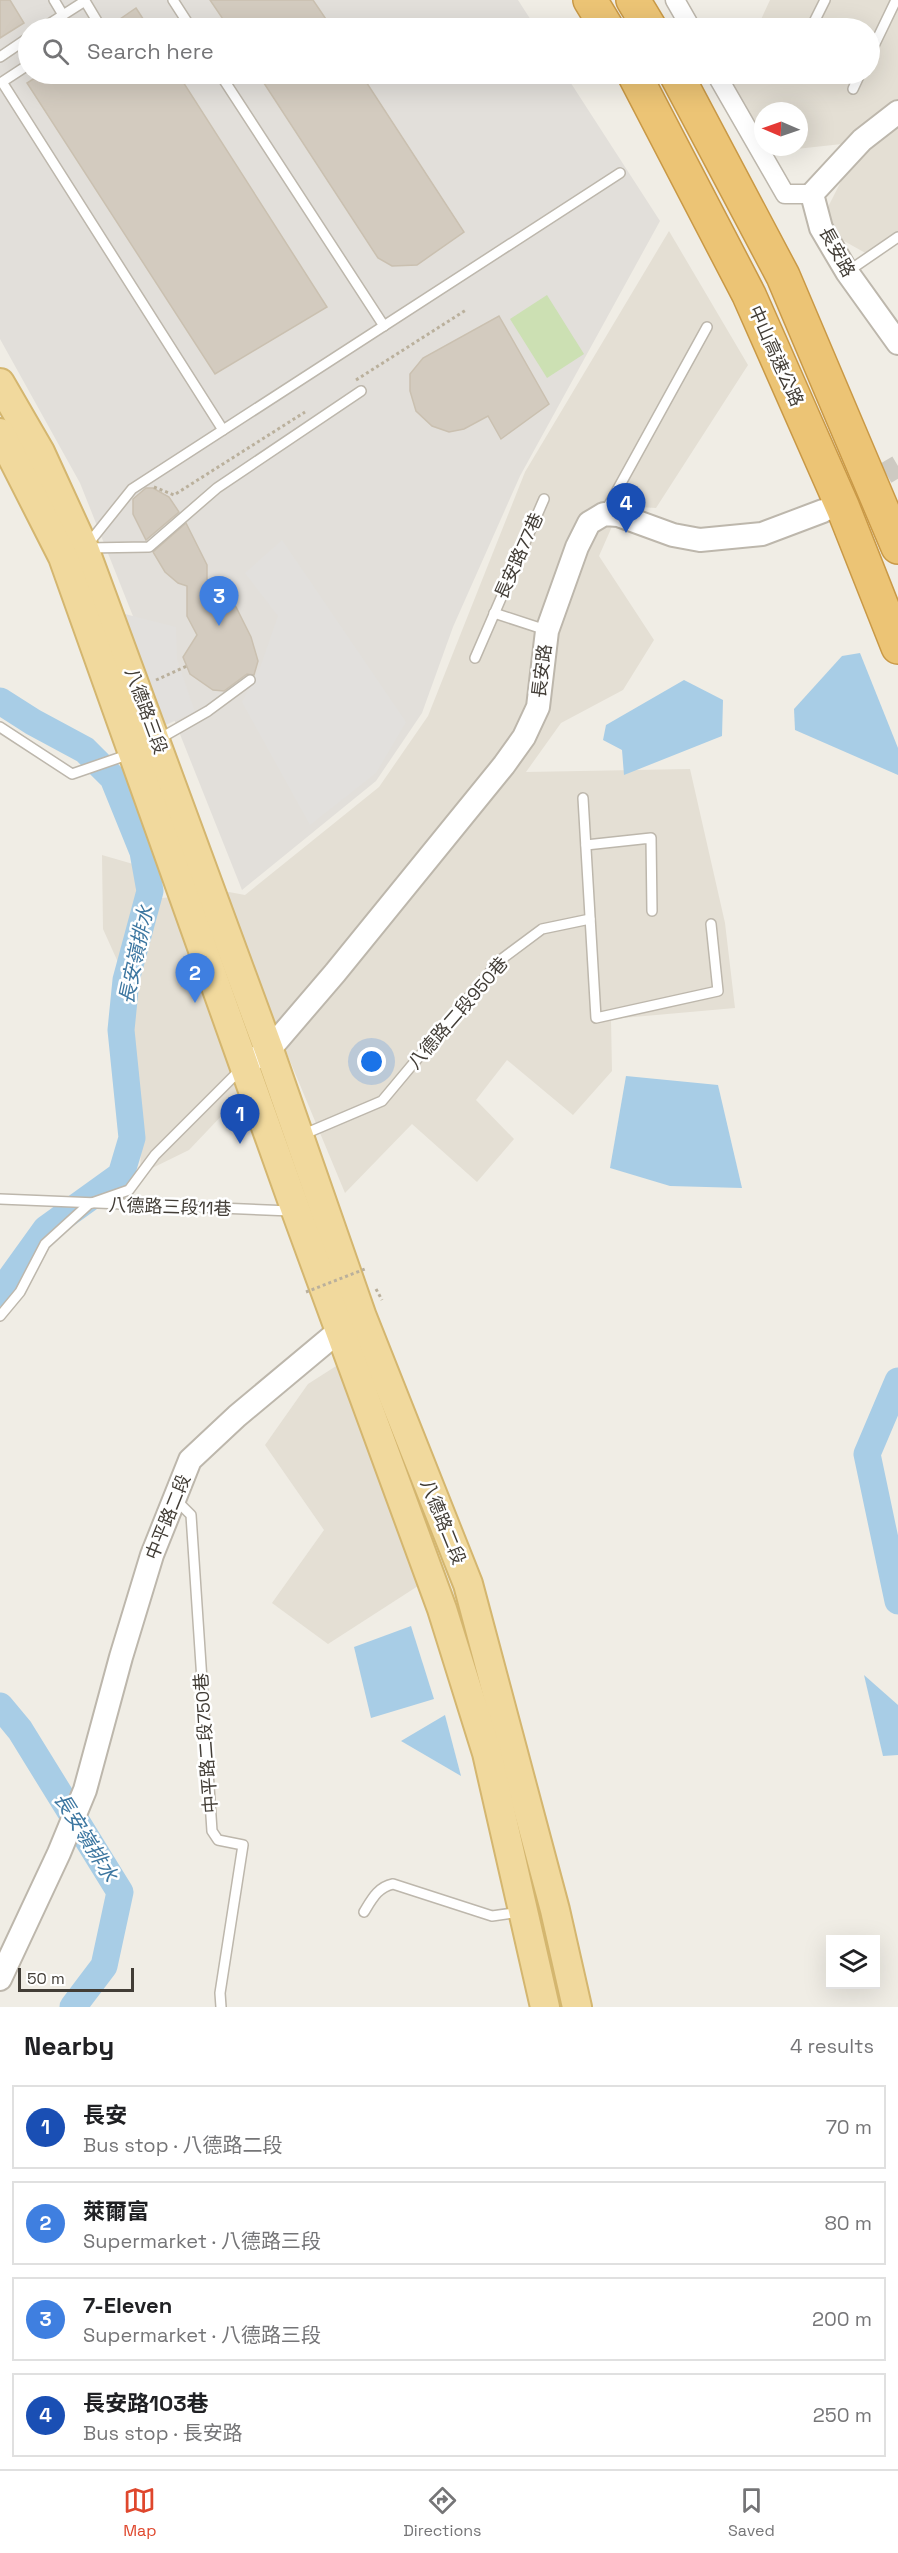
<!DOCTYPE html>
<meta charset="utf-8">
<style>
:root{--surface:#fff;--page:#f2f2f2;--text:#202124;--muted:#757577;--line:#e0e0e0;--accent:#df472d}
body{margin:0;font-family:"Space Grotesk","Noto Sans TC",sans-serif;background:var(--page);color:var(--text)}
.controls{position:absolute;right:18px;bottom:18px;display:grid;overflow:hidden;border-radius:0px;box-shadow:0 6px 24px #0002}
.controls button{width:54px;height:54px;display:grid;place-items:center;padding:0;border:0;border-bottom:2px solid var(--line);background:var(--surface);color:var(--text);font:30px sans-serif}
.compass{position:absolute;left:754px;top:102px;width:54px;height:54px;border-radius:50%;background:var(--surface);box-shadow:0 6px 24px #0002;rotate:272deg}
.scale{position:absolute;left:18px;bottom:15px;width:116px;box-sizing:border-box;padding-left:6px;border:3px solid #423d36;border-top:0;font-size:16px;line-height:21px;white-space:nowrap;color:#423d36;-webkit-text-stroke:4px #fff;paint-order:stroke}
.you{position:absolute;left:372px;top:1062px;width:21px;height:21px;margin:-15px;border:4px solid #fff;border-radius:50%;background:#1a73e8;box-shadow:0 0 0 9px #1a73e833}
.badge{display:grid;place-items:center;width:39px;height:39px;border-radius:50%;background:var(--accent);color:#fff;font-size:20px;font-weight:700}
.pin{position:absolute;translate:-50% -50px;filter:drop-shadow(0 2px 3px #0008)}
.pin::after{content:'';position:absolute;top:32px;width:21px;height:18px;background:inherit;clip-path:polygon(0 0,100% 0,50% 100%)}
.list{margin:0;padding:0;list-style:none}
h2{display:flex;justify-content:space-between;align-items:center;height:78px;margin:0;padding:0 24px;font-size:26px}
h2 small{font-size:20px;font-weight:400;color:var(--muted)}
.list li{display:grid;grid-template-columns:39px 1fr auto;gap:18px;align-items:center;box-sizing:border-box;height:84px;margin:0 12px 12px;padding:0 12px;border:2px solid var(--line);border-radius:0px}
.list b{display:block;font-size:22px;white-space:nowrap}
.list p{margin:0;font-size:20px;white-space:nowrap;color:var(--muted)}
.list em{font-size:20px;font-style:normal;color:var(--muted)}
.icon{flex:none;width:33px;height:33px;fill:none;stroke:currentColor;stroke-width:2;stroke-linecap:round;stroke-linejoin:round}
.map{position:relative;flex:none;width:898px;height:2007px;overflow:hidden}
.search{position:absolute;background:var(--surface);box-shadow:0 6px 24px #0002;left:18px;right:18px;top:18px;height:66px;display:flex;align-items:center;gap:15px;box-sizing:border-box;padding:0 21px;border-radius:33px;color:var(--muted);font-size:22px}
.sheet{height:462px;background:var(--surface)}
nav{display:flex;justify-content:space-around;align-items:center;box-sizing:border-box;height:84px;border-top:2px solid var(--line);background:var(--surface);font-size:16px;color:var(--muted)}
nav a{display:grid;justify-items:center;gap:3px}
nav .on{color:var(--accent)}
.map>svg:first-child{display:block}
</style>
<div class="map">
<svg width="898" height="2007" viewBox="0 0 898 2007">
<rect width="100%" height="100%" fill="#f0ede5"/>
<g fill="#e4dfd4" fill-rule="evenodd">
<path d="M770,0H898V104L851,143L760,153L726,92L735,74H870V28H757ZM763,111H799V147H763Z"/>
<polygon points="898,114 898,243 869,255 821,228 829,205 862,140"/>
<polygon points="669,231 748,365 656,508 621,506 599,556 654,640 623,690 561,723 526,772 690,769 725,923 735,1008 611,1019 612,1071 573,1115 507,1060 476,1100 514,1139 477,1182 412,1124 345,1193 285,1049 189,1150 140,1174 142,1113 126,980 103,929 102,855 133,864 138,894 162,898 229,892 245,895 379,787 428,716 525,472"/>
<polygon points="344,1361 421,1584 328,1644 272,1603 324,1530 265,1445 308,1384"/>
</g>
<polygon fill="#e2dfda" points="0,0 518,0 536,28 28,28 28,74 565,74 660,221 520,476 453,627 422,713 376,781 242,890 80,483 0,339"/>
<polygon fill="#cce0b3" points="547,295 584,354 547,378 510,319"/>
<g fill="#e2e0dd">
<polygon points="282,540 406,722 376,773 310,825 242,702 261,665 278,616 245,573"/>
<polygon points="121,613 176,627 177,659 195,712 161,727"/>
</g>
<g fill="#a8cde6">
<polygon points="860,653 898,748 898,775 795,730 794,709 842,656"/>
<polygon points="684,680 723,700 722,736 624,775 622,750 603,740 606,725"/>
<polygon points="626,1076 718,1085 742,1188 670,1186 610,1168"/>
<polygon points="411,1626 434,1699 371,1718 354,1647"/>
<polygon points="864,1675 898,1705 898,1755 883,1756"/>
<polygon points="445,1715 461,1776 401,1741"/>
</g>
<g fill="none" stroke-linecap="round" stroke-linejoin="round">
<g stroke="#a8cde6" stroke-width="27">
<polyline points="0,701 33,722 85,750 113,778 143,852 150,891 126,980 121,1030 132,1138 121,1175 46,1229 0,1293"/>
<polyline points="898,1381 867,1454 898,1601"/>
<polyline points="0,1706 20,1730 120,1892 104,1966 73,2007"/>
</g>
</g>
<g fill="#d3cbbf" stroke="#cac0b0" stroke-width="1.5">
<polygon points="0,0 10,0 24,23 0,38"/>
<polygon points="210,0 313,0 332,28 229,28"/>
<polygon points="136,8 149,28 107,28"/>
<polygon points="41,74 178,74 327,307 215,374 27,83"/>
<polygon points="258,74 361,74 464,232 417,265 392,266 378,258"/>
<polygon points="499,316 549,404 501,439 488,416 464,429 449,432 432,426 416,411 410,391 410,374 423,358"/>
<polygon points="146,488 153,488 169,497 179,512 146,540 133,514 133,499"/>
<polygon points="186,523 207,565 207,580 236,607 251,637 258,661 254,675 247,674 224,691 213,690 190,674 183,657 197,635 187,616 187,586 178,583 165,572 153,552"/>
</g>
<g fill="none" stroke-linecap="round" stroke-linejoin="round">
<polyline stroke="#cdcac2" stroke-width="22" stroke-dasharray="22 11" stroke-linecap="butt" points="829,507 898,466"/>
<g stroke="#bdb7ac" stroke-width="12">
<g id="service">
<polyline points="173,0 191,28"/>
<polyline points="63,15 85,1 97,21 85,28"/>
<polyline points="43,28 63,15 54,0"/>
<polyline points="811,28 825,0"/>
<polyline points="870,54 896,0"/>
<polyline points="0,57 28,38"/>
<polyline points="28,65 2,82 223,430"/>
<polyline points="220,74 384,326"/>
<polyline points="853,89 860,74"/>
<polyline points="847,272 898,237"/>
<polyline points="604,514 707,327"/>
<polyline points="88,544 132,489 620,173"/>
<polyline points="87,548 149,547 217,488 361,391"/>
<polyline points="494,613 546,630"/>
<polyline points="475,658 544,499"/>
<polyline points="0,727 72,774 130,754"/>
<polyline points="159,739 208,711 250,680"/>
<polyline points="583,798 596,1018 718,991 711,924"/>
<polyline points="586,845 651,838 652,911"/>
<polyline points="302,1135 382,1101 499,961 542,929 590,919"/>
<polyline points="0,1199 291,1211"/>
<polyline points="0,1316 20,1292 45,1244 89,1204 129,1190 155,1155 241,1069"/>
<polyline points="176,1500 191,1515 212,1831 218,1840 243,1845 220,1993 221,2007"/>
<path d="M364,1912C372,1899 378,1887 393,1884L492,1916L520,1912"/>
</g>
</g>
<g stroke="#bdb7ac" stroke-width="21">
<g id="minor">
<polyline points="675,0 691,28"/>
<polyline points="716,74 785,194 812,194"/>
</g>
</g>
<g stroke="#bdb7ac" stroke-width="26">
<g id="tertiary">
<polyline points="898,112 862,140 812,194 821,228 847,272 898,343"/>
<polyline points="256,1058 269,1050 335,973 504,765 524,737 538,707 547,631 577,547 589,523 604,514 618,515 673,535 700,540 762,534 823,511"/>
<polyline points="0,1979 59,1853 85,1790 121,1657 152,1555 190,1460 237,1416 340,1330 352,1323"/>
</g>
</g>
<g stroke="#d4b66f" stroke-width="32">
<g id="primary">
<polyline points="0,383 40,452 84,548 269,1050 362,1317 468,1584 555,1910 577,2007"/>
<polyline points="0,433 63,557 296,1211 442,1609 487,1753 545,2007"/>
</g>
</g>
<g stroke="#c99946" stroke-width="36">
<g id="motorway">
<polyline points="590,0 607,28"/>
<polyline points="633,0 650,28"/>
<polyline points="634,74 749,295 843,508 898,647"/>
<polyline points="676,74 783,276 898,547"/>
</g>
</g>
<g stroke="#bab09c" stroke-width="3" stroke-dasharray="3 3" stroke-linecap="butt">
<polyline points="356,380 466,310"/>
<polyline points="154,487 174,495 305,412"/>
<polyline points="156,680 187,666"/>
<polyline points="376,1289 382,1300"/>
</g>
<use href="#service" stroke="#fff" stroke-width="9"/>
<use href="#minor" stroke="#fff" stroke-width="18"/>
<use href="#tertiary" stroke="#fff" stroke-width="22"/>
<use href="#primary" stroke="#f1d99d" stroke-width="28"/>
<use href="#motorway" stroke="#ecc475" stroke-width="33"/>
<polyline stroke="#bab09c" stroke-width="3" stroke-dasharray="3 3" stroke-linecap="butt" points="306,1292 365,1269"/>
</g>
<g text-anchor="middle" stroke-width="5" stroke-linejoin="round" paint-order="stroke">
<g font-size="18" fill="#423d36" stroke="#fff">
<text transform="translate(837 252) rotate(61)" y="6">長安路</text>
<text transform="translate(776 356) rotate(66)" y="6">中山高速公路</text>
<text transform="translate(519 556) rotate(-66)" y="6">長安路77巷</text>
<text transform="translate(542 671) rotate(-83)" y="6">長安路</text>
<text transform="translate(146 711) rotate(70)" y="6">八德路三段</text>
<text transform="translate(458 1013) rotate(-49)" y="6">八德路二段950巷</text>
<text transform="translate(170 1207) rotate(2)" y="6">八德路三段11巷</text>
<text transform="translate(168 1517) rotate(-68)" y="6">中平路二段</text>
<text transform="translate(443 1522) rotate(68)" y="6">八德路二段</text>
<text transform="translate(206 1743) rotate(-94)" y="6">中平路二段750巷</text>
</g>
<g font-size="20" font-style="italic" fill="#3c76a0" stroke="#fff">
<text transform="translate(136 955) rotate(-78)" y="7">長安嶺排水</text>
<text transform="translate(86 1837) rotate(58)" y="7">長安嶺排水</text>
</g>
</g>
</svg>
<div class="controls">
<button><svg class="icon" aria-label="layers" viewBox="0 0 24 24"><path d="M12 4l9 5-9 5-9-5zM3 14l9 5 9-5"/></svg></button>
</div>
<svg class="compass" viewBox="-18 -18 36 36"><path d="M0-13l5 13h-10z" fill="#e53935"/><path d="M0 13l5-13h-10z" fill="#757577"/></svg>
<div class="scale">50 m</div>
<div class="you"></div>
<div class="pin badge" style="left:240px;top:1144px;background:#1a4fb4">1</div>
<div class="pin badge" style="left:195px;top:1003px;background:#3f7fe0">2</div>
<div class="pin badge" style="left:219px;top:626px;background:#3f7fe0">3</div>
<div class="pin badge" style="left:626px;top:533px;background:#1a4fb4">4</div>
<div class="search"><svg class="icon" aria-label="search" viewBox="0 0 24 24"><circle cx="10" cy="10" r="6"/><path d="M15 15l6 6"/></svg>Search here</div>
</div>
<section class="sheet">
<h2>Nearby<small>4 results</small></h2>
<ul class="list">
<li><span class="badge" style="background:#1a4fb4">1</span><div><b>長安</b><p>Bus stop · 八德路二段</p></div><em>70 m</em></li>
<li><span class="badge" style="background:#3f7fe0">2</span><div><b>萊爾富</b><p>Supermarket · 八德路三段</p></div><em>80 m</em></li>
<li><span class="badge" style="background:#3f7fe0">3</span><div><b>7-Eleven</b><p>Supermarket · 八德路三段</p></div><em>200 m</em></li>
<li><span class="badge" style="background:#1a4fb4">4</span><div><b>長安路103巷</b><p>Bus stop · 長安路</p></div><em>250 m</em></li>
</ul>
</section>
<nav>
<a class="on"><svg class="icon" aria-label="map" viewBox="0 0 24 24"><path d="M3 6l6-2 6 2 6-2v14l-6 2-6-2-6 2zM9 4v14M15 6v14"/></svg>Map</a>
<a><svg class="icon" aria-label="directions" viewBox="0 0 24 24"><path d="M12 3l9 9-9 9-9-9zM9 14v-3h6M13 9l2 2-2 2"/></svg>Directions</a>
<a><svg class="icon" aria-label="saved" viewBox="0 0 24 24"><path d="M7 4h10v16l-5-4-5 4z"/></svg>Saved</a>
</nav>
